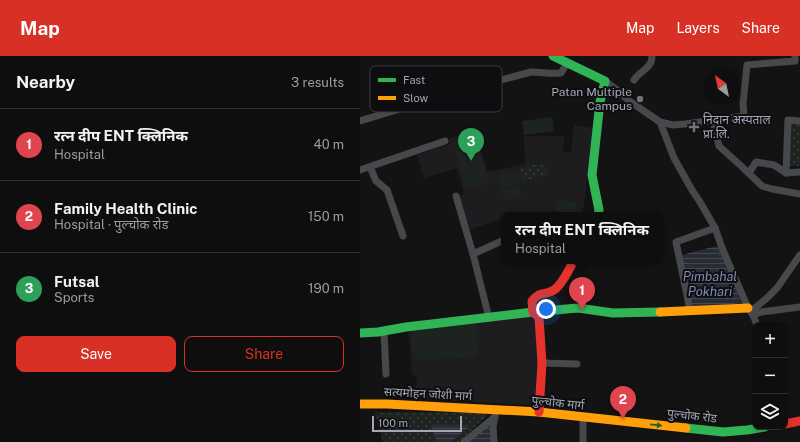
<!DOCTYPE html>
<meta charset="utf-8">
<style>
:root{--surface:#0e0e0e;--page:#1c1c1c;--text:#f1f3f6;--muted:#9b9c9e;--line:#2e2e2e;--accent:#d93025}
body{margin:0;font-family:"Public Sans","Noto Sans Devanagari",sans-serif;background:var(--page);color:var(--text)}
.controls{position:absolute;right:12px;bottom:12px;display:grid;overflow:hidden;border-radius:8px;box-shadow:0 2px 6px #0003}
.controls button{width:36px;height:36px;display:grid;place-items:center;padding:0;border:0;border-bottom:1px solid var(--line);background:var(--surface);color:var(--text);font:20px sans-serif}
.compass{position:absolute;left:344px;top:12px;width:36px;height:36px;border-radius:50%;background:var(--surface);box-shadow:0 2px 6px #0003;rotate:327deg}
.scale{position:absolute;left:12px;bottom:10px;width:90px;box-sizing:border-box;padding-left:4px;border:2px solid #a4a6b5;border-top:0;font-size:11px;line-height:14px;white-space:nowrap;color:#a4a6b5;-webkit-text-stroke:3px #0e0d0f;paint-order:stroke}
.you{position:absolute;left:186px;top:253px;width:14px;height:14px;margin:-10px;border:3px solid #fff;border-radius:50%;background:#1a73e8;box-shadow:0 0 0 6px #1a73e833}
.badge{display:grid;place-items:center;width:26px;height:26px;border-radius:50%;background:var(--accent);color:#fff;font-size:13px;font-weight:700}
.pin{position:absolute;translate:-50% -33px;filter:drop-shadow(0 1px 2px #0008)}
.pin::after{content:'';position:absolute;top:21px;width:14px;height:12px;background:inherit;clip-path:polygon(0 0,100% 0,50% 100%)}
.popup{position:absolute;left:141px;top:156px;width:162px;height:52px;box-sizing:border-box;display:grid;place-content:center;border-radius:8px;background:var(--surface);filter:drop-shadow(0 1px 3px #0005);font-size:13px;white-space:nowrap;color:var(--muted)}
.popup b{font-size:15px;color:var(--text)}
.popup::after{content:'';position:absolute;left:50%;top:100%;margin-left:-8px;border:8px solid transparent;border-top-color:var(--surface)}
.list{margin:0;padding:0;list-style:none}
h2{display:flex;justify-content:space-between;align-items:center;height:52px;margin:0;padding:0 16px;font-size:17px}
h2 small{font-size:13px;font-weight:400;color:var(--muted)}
.list li{display:grid;grid-template-columns:26px 1fr auto;gap:12px;align-items:center;box-sizing:border-box;height:72px;padding:0 16px;border-top:1px solid var(--line)}
.list b{display:block;font-size:15px;white-space:nowrap}
.list p{margin:0;font-size:13px;white-space:nowrap;color:var(--muted)}
.list em{font-size:13px;font-style:normal;color:var(--muted)}
.actions{display:flex;gap:8px;padding:12px 16px}
.actions a{flex:1;padding:9px 0;border:1px solid var(--accent);border-radius:8px;text-align:center;font-size:14px;color:var(--accent)}
.actions .main{background:var(--accent);color:#fff}
.icon{flex:none;width:22px;height:22px;fill:none;stroke:currentColor;stroke-width:2;stroke-linecap:round;stroke-linejoin:round}
.map{position:relative;flex:none;width:440px;height:386px;overflow:hidden}
header{display:flex;align-items:center;gap:24px;box-sizing:border-box;height:56px;padding:0 20px;background:var(--accent);color:#fff}
header strong{font-size:19px}
nav{display:flex;gap:22px;margin-inline-start:auto;font-size:14px}
main{display:flex}
aside{flex:1;background:var(--surface)}
.map>svg:first-child{display:block}
</style>
<header>
<strong>Map</strong>
<nav><a>Map</a><a>Layers</a><a>Share</a></nav>
</header>
<main>
<aside>
<h2>Nearby<small>3 results</small></h2>
<ul class="list">
<li><span class="badge" style="background:#e0444e">1</span><div><b>रत्न दीप ENT क्लिनिक</b><p>Hospital</p></div><em>40 m</em></li>
<li><span class="badge" style="background:#e0444e">2</span><div><b>Family Health Clinic</b><p>Hospital · पुल्चोक रोड</p></div><em>150 m</em></li>
<li><span class="badge" style="background:#2e9e5b">3</span><div><b>Futsal</b><p>Sports</p></div><em>190 m</em></li>
</ul>
<div class="actions"><a class="main">Save</a><a>Share</a></div>
</aside>
<div class="map">
<svg width="440" height="386" viewBox="0 0 440 386">
<defs>
<pattern id="park-dots" width="8" height="8" patternUnits="userSpaceOnUse"><rect width="8" height="8" fill="#1d241f"/><path d="M2 2h.1M6 6h.1" fill="none" stroke="#3b413d" stroke-width="1.8" stroke-linecap="round"/></pattern>
<pattern id="water-rules" width="6" height="5" patternUnits="userSpaceOnUse"><rect width="6" height="5" fill="#272c35"/><path d="M0 2.5h6" fill="none" stroke="#434850"/></pattern>
</defs>
<rect width="100%" height="100%" fill="#131313"/>
<g fill="#1d1d1f">
<polygon points="214,69 233,72 224,148 222,157 217,156 216,159 195,155 194,159 144,159 144,162 108,174 98,140 104,137 97,112 64,122 57,99 90,88 89,82 117,75 127,116 165,108 164,80 204,80 203,96 211,96"/>
<polygon points="170,259 179,264 179,348 150,348 53,342 54,336 57,327 56,320 52,318 50,289 48,273"/>
</g>
<g fill="#1d241f">
<polygon points="192,61 194,75 164,79 162,65"/>
<polygon points="115,78 129,126 106,133 93,85"/>
<polygon points="158,116 161,126 141,132 138,120"/>
<polygon points="158,130 161,140 145,145 142,135"/>
<polygon points="198,144 217,147 214,159 195,155"/>
<path d="M116,267L118,301L58,304C50,294 50,286 54,274Z"/>
</g>
<g fill="url(#park-dots)">
<polygon points="428,63 440,63 440,110 425,110"/>
<polygon points="181,107 189,118 163,125 160,113"/>
<polygon points="16,356 125,357 127,360 99,386 23,386 15,359"/>
</g>
<g fill="url(#water-rules)">
<path d="M357,190C367,209 375,227 381,247L332,253L320,200L332,196Z"/>
<polygon points="75,368 108,369 109,371 91,386 77,386 71,371"/>
<polygon points="126,371 133,371 134,386 110,386"/>
</g>
<polygon fill="#131313" points="348,217 348,219 351,218 352,222 349,223 349,225 342,226 342,224 327,228 326,225 341,221 341,219"/>
<g fill="none" stroke-linecap="round" stroke-linejoin="round">
<g stroke="#47484c" stroke-width="7">
<path d="M274,24C280,14 292,13 292,0"/>
<polyline points="245,25 256,33 268,44 300,66 313,69 325,68 384,60 383,47 387,9 435,5 435,0"/>
<path d="M0,65L93,37L171,16C181,16 191,18 201,17L207,7"/>
<polyline points="353,65 359,90 380,109 402,130 412,133 440,138"/>
<polyline points="300,66 314,102 332,134 340,146 355,172 362,192 388,252 393,259 397,269"/>
<polyline points="10,111 16,125 27,134 43,180"/>
<polyline points="0,114 85,85"/>
<polyline points="389,117 396,106 414,109 426,117 440,116"/>
<polyline points="426,117 428,64 440,65"/>
<polyline points="96,140 113,198 129,262"/>
<polyline points="113,198 144,184"/>
<polyline points="330,254 316,186 355,172"/>
<polyline points="391,255 407,242 417,232 440,199"/>
<polyline points="393,259 401,256 440,251"/>
<polyline points="24,275 26,318"/>
<polyline points="182,307 217,308"/>
<polyline points="104,386 135,361"/>
<polyline points="134,386 133,371 135,359"/>
<polyline points="223,386 223,361"/>
</g>
<g stroke="#30b455" stroke-width="9">
<polyline points="193,0 245,25 240,46 232,119 239,154 238,159"/>
<polyline points="0,277 18,276 46,271 173,256 218,252 253,257 300,256"/>
<polyline points="326,372 363,376 387,374 405,371"/>
</g>
<g stroke="#ff9f0a" stroke-width="9">
<polyline points="300,256 388,252"/>
<polyline points="0,348 27,348 179,356 326,372"/>
</g>
<g stroke="#e5322d" stroke-width="9">
<path d="M179,356L182,307L179,261L173,256L172,245C181,234 185,240 194,234C203,228 208,214 214,205"/>
<polyline points="425,368 440,365"/>
</g>
</g>
<defs><path id="oneway-solid" d="M-6-.8H1V-3.2L6.5 0L1 3.2V.8H-6Z"/></defs>
<use fill="#1f6032" href="#oneway-solid" transform="translate(296 369) rotate(6)"/>
<g fill="#71737c" stroke="#0e0d0f" stroke-width="1.5">
<circle cx="280" cy="43" r="4"/>
<path d="M332 65h4v4h4v4h-4v4h-4v-4h-4v-4h4z"/>
</g>
<g text-anchor="middle" stroke-width="4" stroke-linejoin="round" paint-order="stroke">
<g font-size="12" fill="#a4a6b5" stroke="#0e0d0f" text-anchor="end">
<text x="272" y="40">Patan Multiple<tspan x="272" dy="14">Campus</tspan></text>
<text x="343" y="68" text-anchor="start">निदान अस्पताल<tspan x="343" dy="14">प्रा.लि.</tspan></text>
</g>
<g font-size="12" fill="#a4a6b5" stroke="#0e0d0f">
<text transform="translate(68 338) rotate(3)" y="4">सत्यमोहन जोशी मार्ग</text>
<text transform="translate(198 347) rotate(6)" y="4">पुल्चोक मार्ग</text>
<text transform="translate(332 360) rotate(6)" y="4">पुल्चोक रोड</text>
</g>
<g font-size="13" font-style="italic" fill="#7b8db0" stroke="#0e0d0f">
<text x="350" y="225">Pimbahal<tspan x="350" dy="15">Pokhari</tspan></text>
</g>
</g>
<rect x="10" y="10" width="132" height="46" rx="6" fill="#0e0d0f" stroke="#3b3b41" stroke-width="1"/>
<rect x="18" y="22" width="18" height="4" fill="#30b455"/>
<rect x="18" y="40" width="18" height="4" fill="#ff9f0a"/>
<g font-size="11" fill="#a4a6b5">
<text x="43" y="28">Fast</text>
<text x="43" y="46">Slow</text>
</g>
</svg>
<div class="controls">
<button>+</button>
<button>−</button>
<button><svg class="icon" aria-label="layers" viewBox="0 0 24 24"><path d="M12 4l9 5-9 5-9-5zM3 14l9 5 9-5"/></svg></button>
</div>
<svg class="compass" viewBox="-18 -18 36 36"><path d="M0-13l5 13h-10z" fill="#e53935"/><path d="M0 13l5-13h-10z" fill="#9b9c9e"/></svg>
<div class="scale">100 m</div>
<div class="you"></div>
<div class="pin badge" style="left:222px;top:254px;background:#e0444e">1</div>
<div class="popup"><b>रत्न दीप ENT क्लिनिक</b>Hospital</div>
<div class="pin badge" style="left:263px;top:363px;background:#e0444e">2</div>
<div class="pin badge" style="left:111px;top:105px;background:#2e9e5b">3</div>
</div>
</main>
